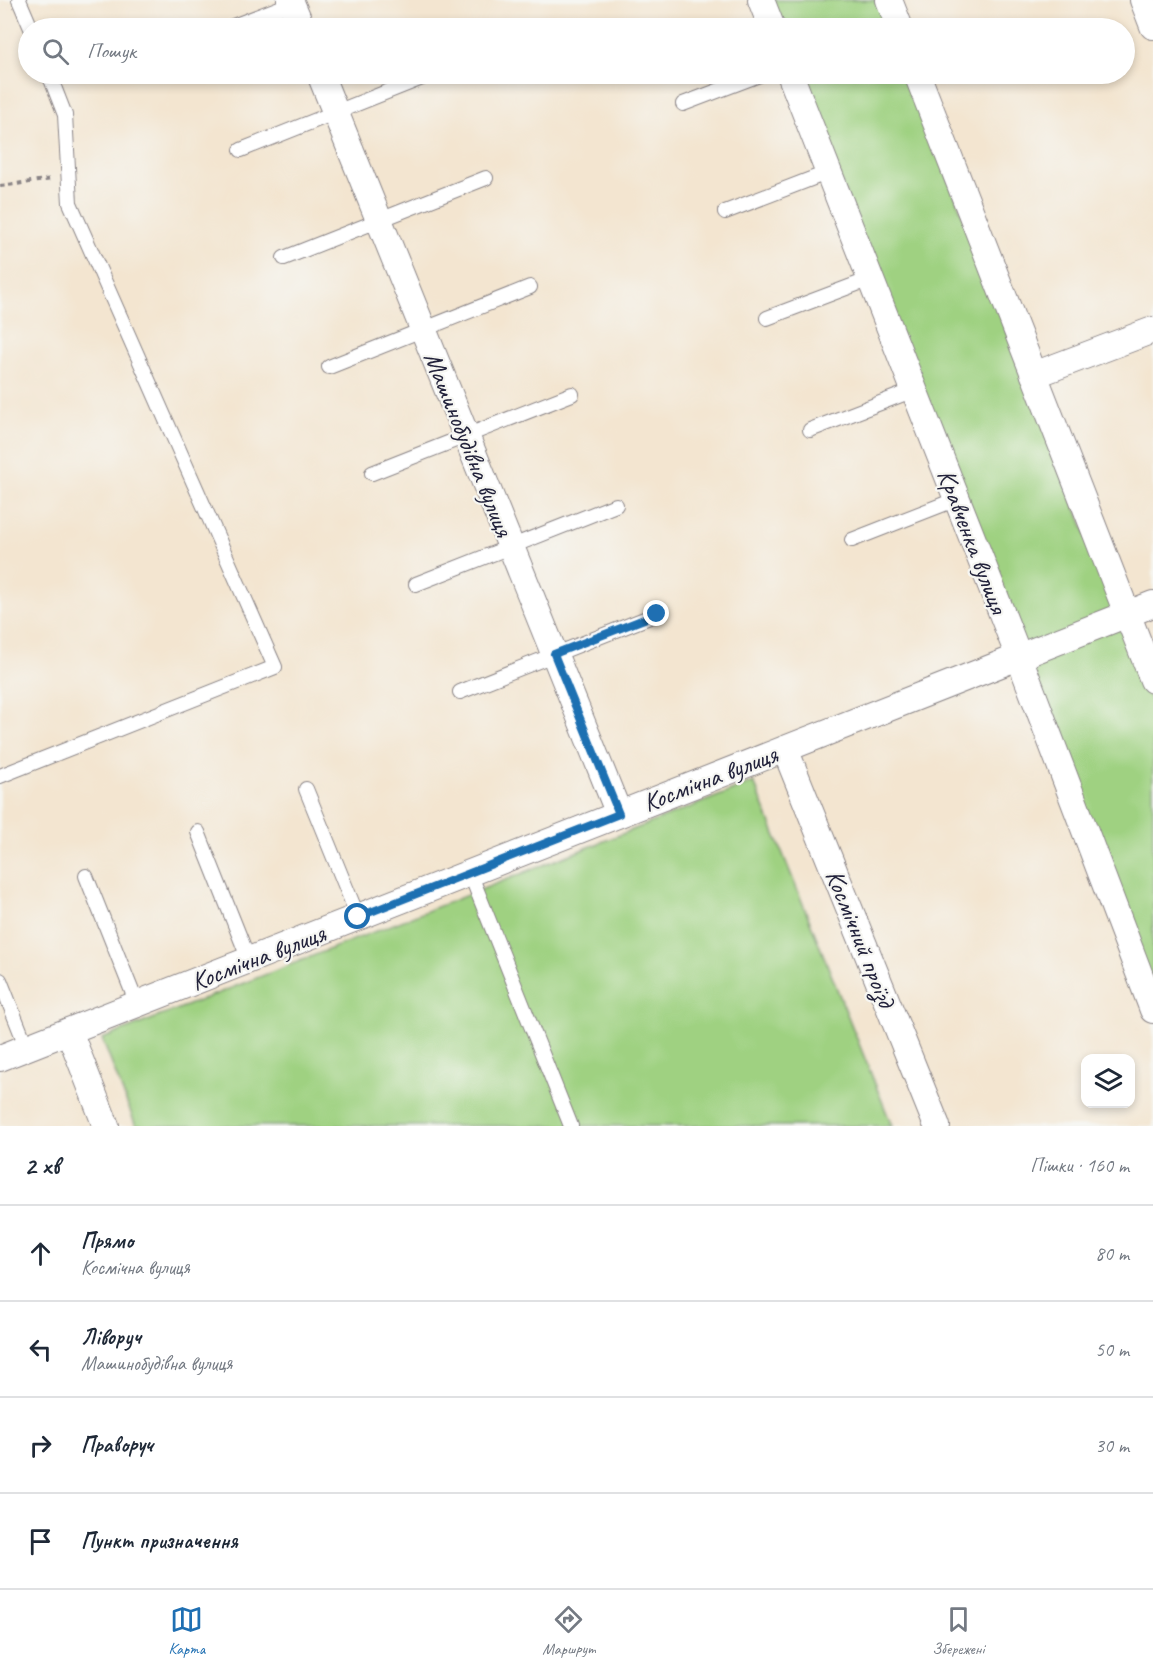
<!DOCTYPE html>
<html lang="uk">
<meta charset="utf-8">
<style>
:root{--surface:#fff;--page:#f6f6f7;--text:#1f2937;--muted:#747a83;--line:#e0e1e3;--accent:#1f6fb2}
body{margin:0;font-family:Caveat,sans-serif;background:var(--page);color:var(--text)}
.controls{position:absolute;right:18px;bottom:18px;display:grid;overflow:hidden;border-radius:12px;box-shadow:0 3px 9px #0003}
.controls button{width:54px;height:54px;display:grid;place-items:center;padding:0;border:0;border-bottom:2px solid var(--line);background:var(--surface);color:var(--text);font:30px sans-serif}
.stop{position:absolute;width:18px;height:18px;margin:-14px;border:4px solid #1f6fb2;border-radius:50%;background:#fff}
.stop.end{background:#1f6fb2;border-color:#fff;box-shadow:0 2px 6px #0008}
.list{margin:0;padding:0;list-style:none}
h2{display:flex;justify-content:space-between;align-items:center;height:78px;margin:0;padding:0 24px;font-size:26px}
h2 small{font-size:20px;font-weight:400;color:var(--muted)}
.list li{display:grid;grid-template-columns:39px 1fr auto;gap:18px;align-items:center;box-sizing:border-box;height:96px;padding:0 24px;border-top:2px solid var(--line)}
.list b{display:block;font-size:22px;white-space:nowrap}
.list p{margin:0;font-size:20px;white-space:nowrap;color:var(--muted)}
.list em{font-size:20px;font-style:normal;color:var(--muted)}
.icon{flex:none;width:33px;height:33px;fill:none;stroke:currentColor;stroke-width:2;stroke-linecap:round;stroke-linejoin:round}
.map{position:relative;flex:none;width:1153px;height:1126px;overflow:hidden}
.search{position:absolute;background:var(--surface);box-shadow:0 3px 9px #0003;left:18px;right:18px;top:18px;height:66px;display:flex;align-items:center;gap:15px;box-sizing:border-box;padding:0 21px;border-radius:33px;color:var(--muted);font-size:22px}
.sheet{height:462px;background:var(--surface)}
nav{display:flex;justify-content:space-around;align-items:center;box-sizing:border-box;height:84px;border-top:2px solid var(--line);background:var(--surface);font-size:16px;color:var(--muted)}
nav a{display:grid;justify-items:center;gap:3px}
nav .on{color:var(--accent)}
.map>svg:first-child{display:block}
</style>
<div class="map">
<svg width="1153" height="1126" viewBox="0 0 1153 1126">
<rect width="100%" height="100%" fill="#f6f6f2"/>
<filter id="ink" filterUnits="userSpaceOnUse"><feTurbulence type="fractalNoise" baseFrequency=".0167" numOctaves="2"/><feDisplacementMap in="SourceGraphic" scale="12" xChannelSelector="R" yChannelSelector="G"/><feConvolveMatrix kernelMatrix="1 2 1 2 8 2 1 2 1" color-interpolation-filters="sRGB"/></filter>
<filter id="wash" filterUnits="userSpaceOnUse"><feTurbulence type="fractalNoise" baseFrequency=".008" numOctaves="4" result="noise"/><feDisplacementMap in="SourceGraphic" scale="24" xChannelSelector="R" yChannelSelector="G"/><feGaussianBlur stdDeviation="1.35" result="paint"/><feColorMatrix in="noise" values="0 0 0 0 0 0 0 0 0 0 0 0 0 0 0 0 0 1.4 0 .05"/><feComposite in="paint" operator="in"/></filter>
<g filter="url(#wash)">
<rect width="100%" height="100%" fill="#f3e5d0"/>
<g fill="#9fd181" stroke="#607a5e" stroke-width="1.5">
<polygon points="770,0 880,0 891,28 781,28"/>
<polygon points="799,74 908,74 1153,707 1153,990"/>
<polygon points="754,782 892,1126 136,1126 102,1039"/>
</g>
</g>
<g filter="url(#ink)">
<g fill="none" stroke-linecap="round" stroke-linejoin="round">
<g stroke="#8a8486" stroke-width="16">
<g id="service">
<polyline points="19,0 31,28"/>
<polyline points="228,28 295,2"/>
<polyline points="683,104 762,74"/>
<polyline points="241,150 432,74"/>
<polyline points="725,212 829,172"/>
<polyline points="284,258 486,178"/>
<polyline points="767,318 870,279"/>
<polyline points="329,367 530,287"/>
<polyline points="810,430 914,390"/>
<polyline points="372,473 572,394"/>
<polyline points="852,540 957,499"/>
<polyline points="416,584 616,505"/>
<polyline points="460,692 657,614"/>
<polyline points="0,776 275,667 70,203 65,115 49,74"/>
<polyline points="306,789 358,917"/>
<polyline points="198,832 249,960"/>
<polyline points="470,873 571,1126"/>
<polyline points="86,876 137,1004"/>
<polyline points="0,980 27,1048"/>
</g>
</g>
<g stroke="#8a8486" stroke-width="28">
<g id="minor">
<polyline points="290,0 302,28"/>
<polyline points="761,0 772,28"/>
<polyline points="889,0 900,28"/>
<polyline points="1143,0 1153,26"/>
<polyline points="320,74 619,814"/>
<polyline points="790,74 1019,657 1153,1010"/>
<polyline points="917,74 1153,680"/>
<polyline points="1034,375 1153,330"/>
<polyline points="785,749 937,1126"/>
<polyline points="69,1031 106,1126"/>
<polyline points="0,1058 1153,604"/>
</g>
</g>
<polyline stroke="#8a8486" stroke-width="4" stroke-dasharray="4.5 4.5" stroke-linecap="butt" points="0,186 53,179"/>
<use href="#service" stroke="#fff" stroke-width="14"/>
<use href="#minor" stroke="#fff" stroke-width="26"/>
</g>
</g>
<g fill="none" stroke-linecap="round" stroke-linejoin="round" filter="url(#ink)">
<polyline stroke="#1f6fb2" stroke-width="8" points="358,917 619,814 554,654 657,614"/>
</g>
<g text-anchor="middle" stroke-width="4.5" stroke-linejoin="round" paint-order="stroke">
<g font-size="26" fill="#22223b" stroke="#f6f6f2">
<text transform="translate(469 444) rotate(68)" y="9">Машинобудівна вулиця</text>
<text transform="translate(973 541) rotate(69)" y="9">Кравченка вулиця</text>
<text transform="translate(710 778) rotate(-21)" y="9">Космічна вулиця</text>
<text transform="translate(861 938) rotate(68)" y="9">Космічний проїзд</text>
<text transform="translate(258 957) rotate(-21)" y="9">Космічна вулиця</text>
</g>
</g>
</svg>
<div class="controls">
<button><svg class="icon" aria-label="layers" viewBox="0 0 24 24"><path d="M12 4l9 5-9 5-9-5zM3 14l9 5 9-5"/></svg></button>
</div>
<div class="stop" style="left:358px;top:917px"></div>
<div class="stop end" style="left:657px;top:614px"></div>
<div class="search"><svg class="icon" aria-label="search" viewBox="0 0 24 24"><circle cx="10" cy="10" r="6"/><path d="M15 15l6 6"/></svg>Пошук</div>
</div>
<section class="sheet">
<h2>2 хв<small>Пішки · 160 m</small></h2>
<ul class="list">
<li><svg class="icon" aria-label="ahead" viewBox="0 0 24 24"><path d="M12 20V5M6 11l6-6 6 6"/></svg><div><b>Прямо</b><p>Космічна вулиця</p></div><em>80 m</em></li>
<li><svg class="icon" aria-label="left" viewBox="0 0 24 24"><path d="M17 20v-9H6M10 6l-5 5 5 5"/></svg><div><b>Ліворуч</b><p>Машинобудівна вулиця</p></div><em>50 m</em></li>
<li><svg class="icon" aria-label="right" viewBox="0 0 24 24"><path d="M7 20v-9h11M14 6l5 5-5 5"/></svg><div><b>Праворуч</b></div><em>30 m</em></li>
<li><svg class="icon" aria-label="arrive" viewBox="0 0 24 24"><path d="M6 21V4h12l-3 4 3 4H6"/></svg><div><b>Пункт призначення</b></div></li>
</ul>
</section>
<nav>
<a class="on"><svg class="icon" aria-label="map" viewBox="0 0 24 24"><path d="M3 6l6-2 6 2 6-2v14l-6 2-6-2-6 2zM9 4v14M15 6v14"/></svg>Карта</a>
<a><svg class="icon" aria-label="directions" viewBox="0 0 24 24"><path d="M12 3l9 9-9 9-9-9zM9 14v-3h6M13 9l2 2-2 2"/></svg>Маршрут</a>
<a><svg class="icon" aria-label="saved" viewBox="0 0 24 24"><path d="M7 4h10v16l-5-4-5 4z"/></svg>Збережені</a>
</nav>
